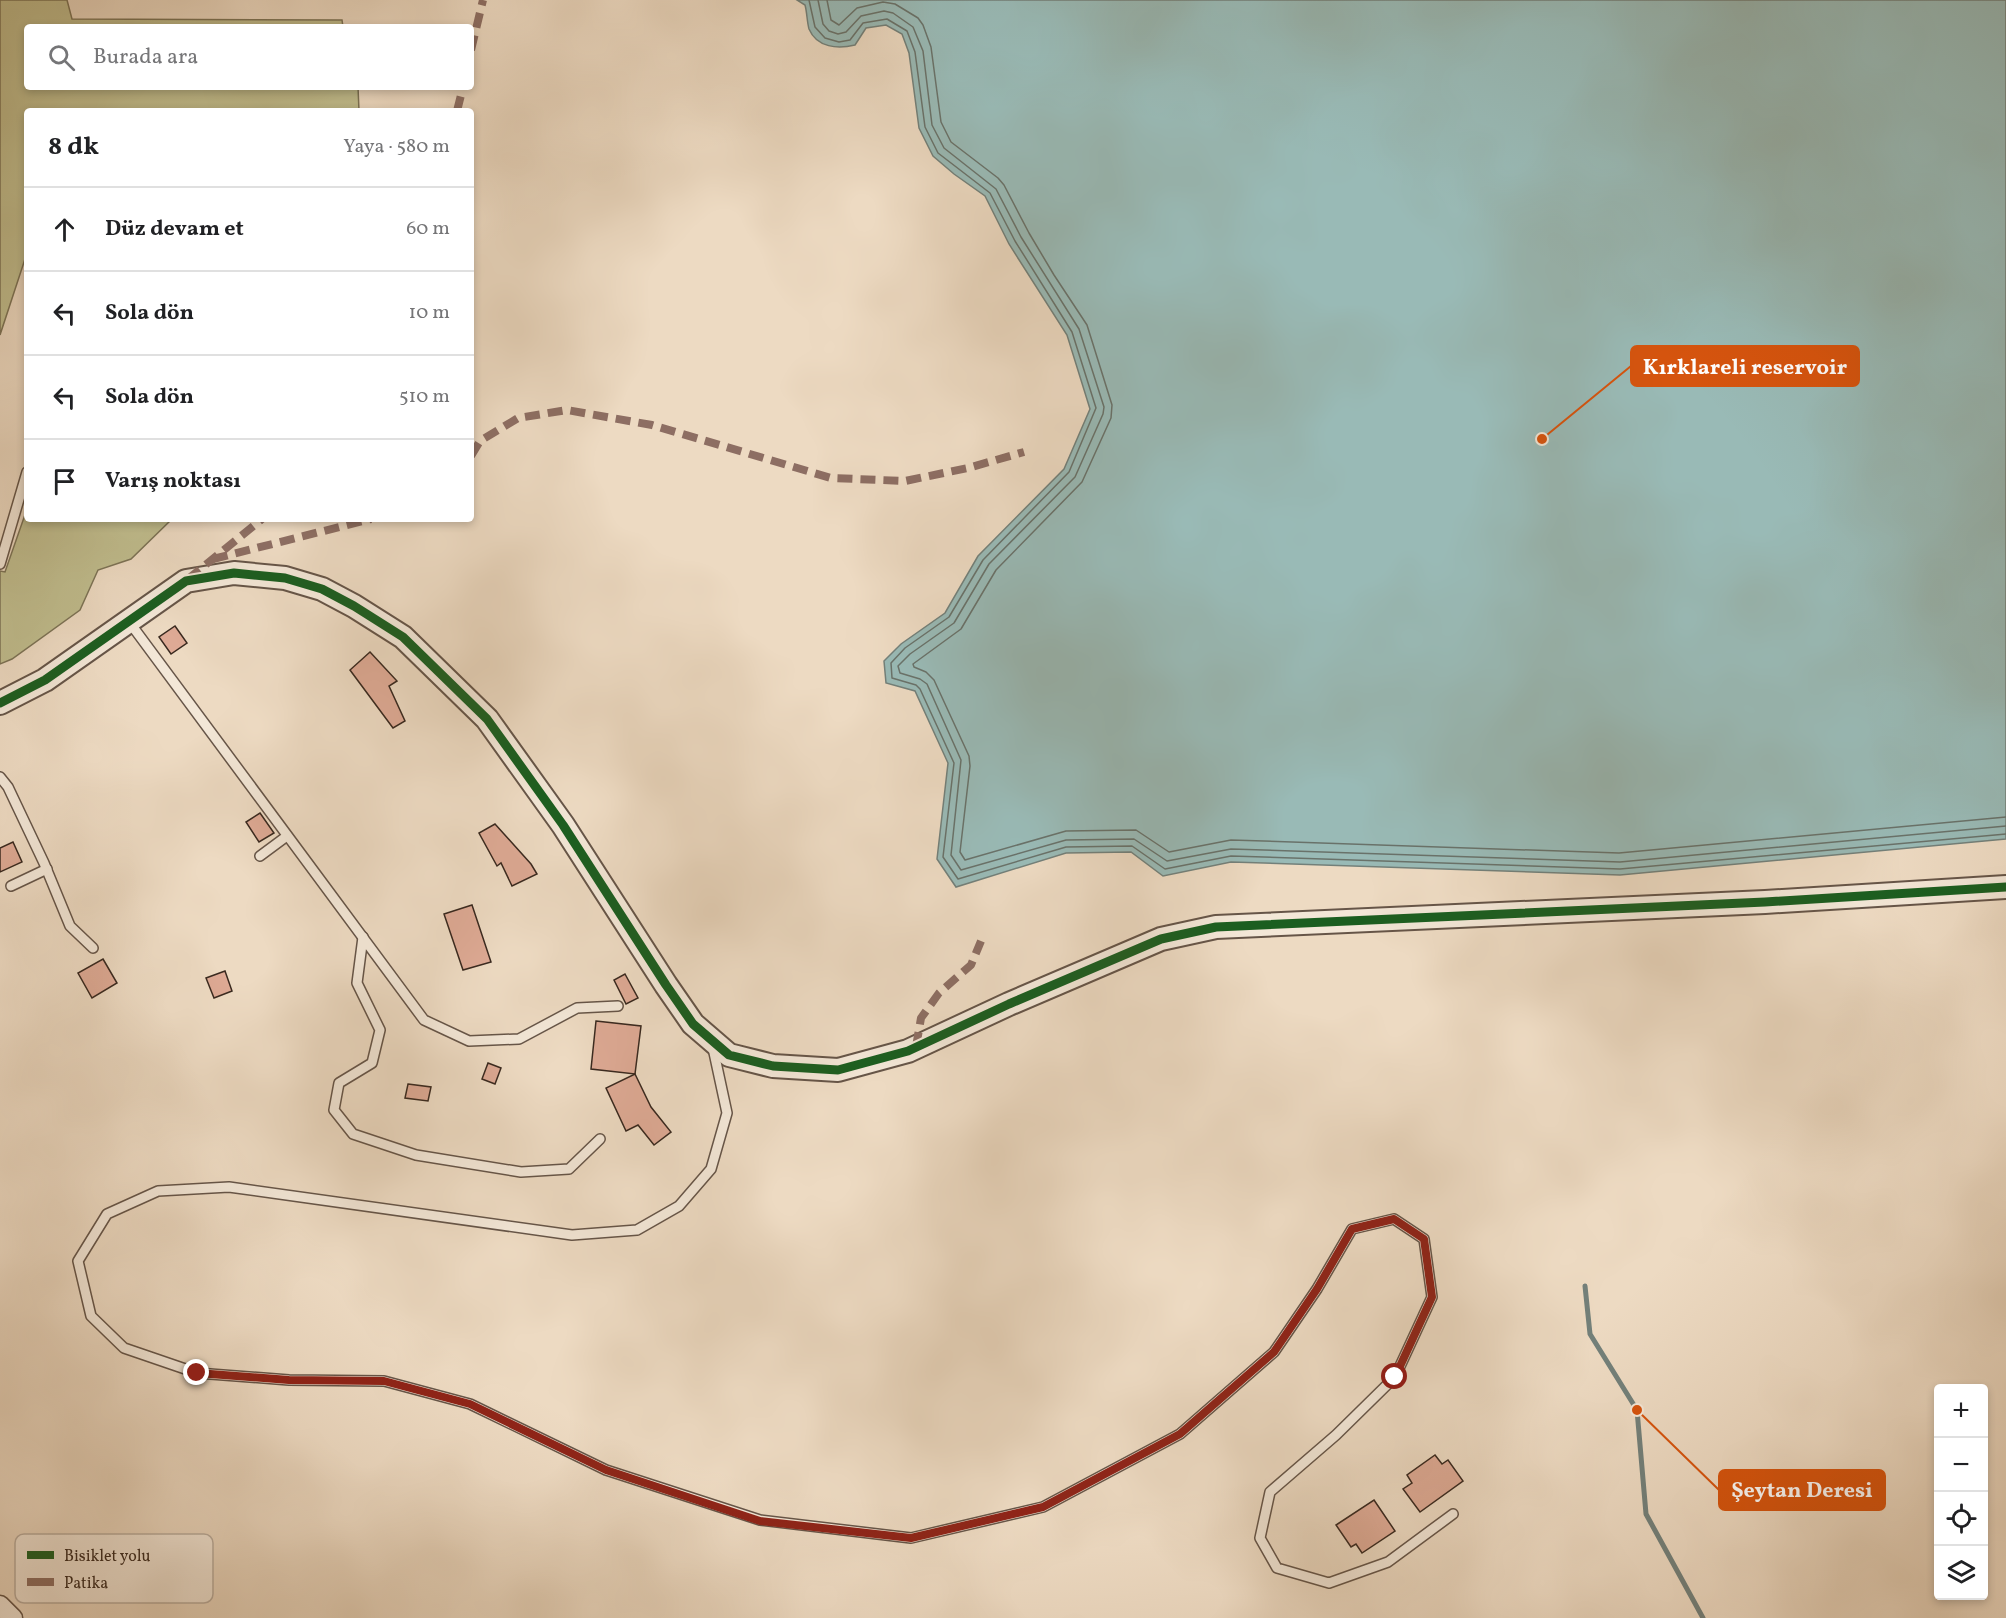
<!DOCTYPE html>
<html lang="tr">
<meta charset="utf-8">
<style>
:root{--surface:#fff;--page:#f6f6f6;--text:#202124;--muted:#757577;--line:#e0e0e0}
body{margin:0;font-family:Vollkorn,serif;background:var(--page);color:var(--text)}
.controls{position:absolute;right:18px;bottom:18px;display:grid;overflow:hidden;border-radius:6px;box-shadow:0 3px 9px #0003}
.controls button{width:54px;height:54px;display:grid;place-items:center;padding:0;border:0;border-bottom:2px solid var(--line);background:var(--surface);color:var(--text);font:30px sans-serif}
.stop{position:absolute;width:18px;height:18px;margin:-14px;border:4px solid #8f2418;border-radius:50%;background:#fff}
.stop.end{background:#8f2418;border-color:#fff;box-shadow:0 2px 6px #0008}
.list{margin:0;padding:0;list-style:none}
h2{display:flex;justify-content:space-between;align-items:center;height:78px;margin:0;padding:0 24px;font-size:26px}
h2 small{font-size:20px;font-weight:400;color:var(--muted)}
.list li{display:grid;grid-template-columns:39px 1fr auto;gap:18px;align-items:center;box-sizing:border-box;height:84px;padding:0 24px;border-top:2px solid var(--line)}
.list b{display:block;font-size:22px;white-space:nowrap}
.list em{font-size:20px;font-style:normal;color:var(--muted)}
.icon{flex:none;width:33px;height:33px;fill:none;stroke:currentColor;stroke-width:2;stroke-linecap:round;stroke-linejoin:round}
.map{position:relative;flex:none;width:2006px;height:1618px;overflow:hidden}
.search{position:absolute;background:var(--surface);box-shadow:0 3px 9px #0003;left:24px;top:24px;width:450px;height:66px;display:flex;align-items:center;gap:15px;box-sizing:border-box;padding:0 21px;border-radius:6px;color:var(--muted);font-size:22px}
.panel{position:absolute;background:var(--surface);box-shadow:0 3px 9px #0003;left:24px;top:108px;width:450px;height:414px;border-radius:6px}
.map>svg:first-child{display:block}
</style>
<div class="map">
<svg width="2006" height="1618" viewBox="0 0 2006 1618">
<rect width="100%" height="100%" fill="#eddac2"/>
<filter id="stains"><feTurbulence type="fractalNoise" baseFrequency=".00333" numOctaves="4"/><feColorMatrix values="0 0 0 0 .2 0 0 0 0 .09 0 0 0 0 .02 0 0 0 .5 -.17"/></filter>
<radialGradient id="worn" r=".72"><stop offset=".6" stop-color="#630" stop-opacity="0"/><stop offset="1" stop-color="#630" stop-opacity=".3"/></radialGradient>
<g fill="#c0bd8e" stroke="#7c7356" stroke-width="1.5">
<polygon points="0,0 67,0 72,19 342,20 343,27 27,27 27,87 358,87 359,111 27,111 27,253 0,335"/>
<polygon points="27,509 27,519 172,519 131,559 98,570 80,610 12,659 0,664 0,571 5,572"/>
</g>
<path fill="#99bab6" stroke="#73807a" stroke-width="1.5" d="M797,0H2006V839L1620,875L1231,862L1163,876L1131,852L1066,853L956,887L937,859L948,763L915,691L886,683L884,661L901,644L945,613L978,556L1064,469L1090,409L1067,335L1009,244L985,196L954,174L933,156L919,128L909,53L902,34L886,25L866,28L855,45C838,49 817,48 809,29C807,22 807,12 805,5Z"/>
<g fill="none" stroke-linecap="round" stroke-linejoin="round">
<g stroke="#69726a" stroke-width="1.5">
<polyline points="809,0 815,27 825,38 839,42 850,40 863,23 887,19 907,31 915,52 925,127 938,153 990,193 1015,241 1072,332 1096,408 1069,472 983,560 949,617 905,648 891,663 892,678 916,685 920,689 954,763 943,857 958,879 1066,847 1132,846 1165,869 1231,856 1620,869 2006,834"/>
<polyline points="818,0 823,24 829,31 838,34 846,32 861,16 884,11 893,13 913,27 923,51 932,125 944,148 996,189 1021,237 1079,329 1104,407 1103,414 1075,477 989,564 954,623 910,654 898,666 900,673 920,679 927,684 961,760 951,855 961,870 1066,840 1134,839 1167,861 1231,849 1620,862 2006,826"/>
<polyline points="827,0 831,20 839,25 857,8 883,2 895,4 918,18 923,25 931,47 941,122 951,142 998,178 1004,185 1029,233 1054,275 1087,325 1112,405 1111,418 1082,482 996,570 961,629 913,664 914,667 926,672 934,680 969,756 970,766 960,852 965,860 1066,831 1136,830 1169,852 1231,840 1619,853 2006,817"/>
</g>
<polyline stroke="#73807a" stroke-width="5" points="1585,1286 1590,1334 1637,1410 1646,1514 1703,1618"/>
</g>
<g fill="#deaa95" stroke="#39291f" stroke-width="1.5">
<polygon points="175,626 187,643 171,654 159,637"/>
<polygon points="370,652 397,681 389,686 405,721 393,728 350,670"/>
<polygon points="260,813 274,833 259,842 246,822"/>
<polygon points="495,824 531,864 537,874 512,886 501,863 497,866 479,833"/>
<polygon points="13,842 22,862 0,872 0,848"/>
<polygon points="472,905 491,962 463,970 444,914"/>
<polygon points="103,959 117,983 92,998 78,973"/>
<polygon points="225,971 232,991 214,998 206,978"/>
<polygon points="625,974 638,998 626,1004 614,980"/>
<polygon points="596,1021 641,1026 635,1074 591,1069"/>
<polygon points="488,1063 501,1068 495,1084 482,1079"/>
<polygon points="635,1074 651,1107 671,1132 654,1145 638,1125 626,1131 606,1088"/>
<polygon points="408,1084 431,1087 428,1101 405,1098"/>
<polygon points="1435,1455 1442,1464 1448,1460 1463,1481 1420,1512 1403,1489 1412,1483 1407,1475"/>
<polygon points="1374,1500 1395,1531 1362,1553 1356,1544 1351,1547 1336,1525"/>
</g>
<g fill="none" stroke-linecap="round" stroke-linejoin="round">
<g stroke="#665548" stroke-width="12">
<g id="service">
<polyline points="0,564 27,472"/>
<polyline points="130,623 424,1020 469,1041 519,1039 577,1008 618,1006"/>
<polyline points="0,777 8,787 44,863 70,926 93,948"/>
<polyline points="260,856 287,836"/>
<polyline points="11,886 47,869"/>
<polyline points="363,937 357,983 380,1030 372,1063 339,1083 334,1110 353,1134 416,1155 521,1172 569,1169 600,1139"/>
<polyline points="713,1048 727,1113 711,1169 679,1206 637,1230 572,1235 229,1187 158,1191 107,1214 78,1261 91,1316 124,1348 197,1373 289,1380 384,1381 470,1404 606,1470 760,1520 911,1538 1043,1507 1180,1434 1274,1352 1317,1289 1352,1229 1394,1219 1424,1239 1432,1297 1395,1377 1336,1435 1270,1492 1260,1538 1277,1568 1329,1583 1388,1562 1453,1514"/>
</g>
</g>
<g stroke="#665548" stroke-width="21">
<polyline id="minor" points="0,1605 13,1618"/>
</g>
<g stroke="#665548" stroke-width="26">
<polyline id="tertiary" points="0,703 45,680 186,581 234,573 285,578 322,589 354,606 403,637 487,719 563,825 666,985 693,1024 729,1055 773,1066 838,1070 908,1051 1009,1004 1161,939 1216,927 1765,902 2006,887"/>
</g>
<use href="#service" stroke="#f3e7d7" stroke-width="9"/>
<use href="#minor" stroke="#f3e7d7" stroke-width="18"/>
<use href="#tertiary" stroke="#f3e7d7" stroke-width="22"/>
<g stroke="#8d6e63" stroke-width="8" stroke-dasharray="15 8" stroke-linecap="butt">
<polyline points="471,50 483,0"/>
<polyline points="457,111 463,87"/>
<polyline points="471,456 480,441 518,418 567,410 652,425 831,478 905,481 968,468 1024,452"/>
<polyline points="213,559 371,519"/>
<polyline points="188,579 262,519"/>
<polyline points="916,1047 921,1018 939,993 971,965 981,941"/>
</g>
<g stroke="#f3e7d7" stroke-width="13">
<polyline id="cycleway" points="0,703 45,680 186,581 234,573 285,578 322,589 354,606 403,637 487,719 563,825 666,985 693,1024 729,1055 773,1066 838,1070 908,1051 1009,1004 1161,939 1216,927 1765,902 2006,887"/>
</g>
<use href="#cycleway" stroke="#1b5e20" stroke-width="9"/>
</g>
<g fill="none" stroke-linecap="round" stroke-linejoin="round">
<polyline stroke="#8f2418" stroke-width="8" points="197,1373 289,1380 384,1381 470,1404 606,1470 760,1521 911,1538 1043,1507 1180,1434 1274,1352 1317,1289 1352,1229 1394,1219 1424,1239 1432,1297 1395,1377"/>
</g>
<rect x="15" y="1534" width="198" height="69" rx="9" fill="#f3e7d7" stroke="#bbaea0" stroke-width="1.5"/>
<rect x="27" y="1551" width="27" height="8" fill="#1b5e20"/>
<rect x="27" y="1578" width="27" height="8" fill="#8d6e63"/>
<g font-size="16" fill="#39291f">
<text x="64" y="1561">Bisiklet yolu</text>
<text x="64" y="1588">Patika</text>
</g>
<path fill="none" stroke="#d6540e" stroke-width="2" d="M1542 439L1631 366M1637 1410L1719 1490"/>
<g fill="#d6540e" stroke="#f3e7d7" stroke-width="2">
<circle cx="1542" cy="439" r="6"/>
<circle cx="1637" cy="1410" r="6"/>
</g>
<g fill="#d6540e" stroke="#d6540e" stroke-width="2">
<rect x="1631" y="346" width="228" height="40" rx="6"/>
<rect x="1719" y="1470" width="166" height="40" rx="6"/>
</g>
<g font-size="22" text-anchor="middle" font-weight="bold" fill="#fff">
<text x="1745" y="374">Kırklareli reservoir</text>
<text x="1802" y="1497">Şeytan Deresi</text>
</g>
<rect width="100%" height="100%" filter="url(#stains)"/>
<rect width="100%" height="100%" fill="url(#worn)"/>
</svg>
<div class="controls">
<button>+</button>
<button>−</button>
<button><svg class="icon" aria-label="locate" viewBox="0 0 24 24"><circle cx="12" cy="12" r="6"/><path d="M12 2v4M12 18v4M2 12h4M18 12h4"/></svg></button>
<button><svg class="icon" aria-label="layers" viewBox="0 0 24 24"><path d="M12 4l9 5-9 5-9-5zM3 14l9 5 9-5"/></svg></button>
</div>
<div class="stop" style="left:1395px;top:1377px"></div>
<div class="stop end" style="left:197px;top:1373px"></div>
<div class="search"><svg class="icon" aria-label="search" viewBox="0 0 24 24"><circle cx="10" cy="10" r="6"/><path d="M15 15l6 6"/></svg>Burada ara</div>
<section class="panel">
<h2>8 dk<small>Yaya · 580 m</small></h2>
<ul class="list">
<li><svg class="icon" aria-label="ahead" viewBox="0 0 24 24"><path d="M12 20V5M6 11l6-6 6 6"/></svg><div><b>Düz devam et</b></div><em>60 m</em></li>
<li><svg class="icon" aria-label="left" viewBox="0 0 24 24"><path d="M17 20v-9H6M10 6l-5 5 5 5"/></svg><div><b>Sola dön</b></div><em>10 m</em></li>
<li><svg class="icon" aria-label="left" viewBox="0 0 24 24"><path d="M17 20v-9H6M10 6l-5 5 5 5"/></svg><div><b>Sola dön</b></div><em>510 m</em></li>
<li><svg class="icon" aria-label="arrive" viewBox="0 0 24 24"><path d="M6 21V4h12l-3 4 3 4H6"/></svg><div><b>Varış noktası</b></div></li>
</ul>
</section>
</div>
